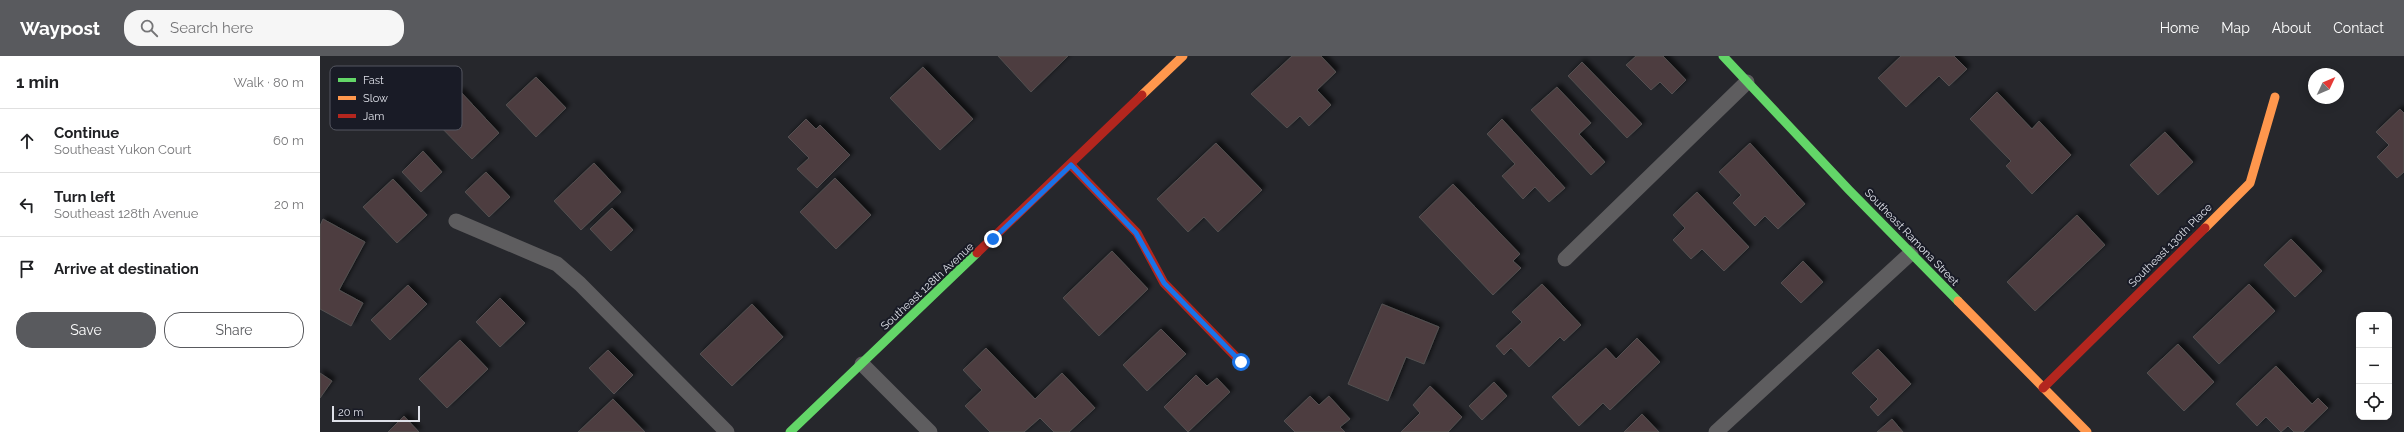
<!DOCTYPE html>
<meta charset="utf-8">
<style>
:root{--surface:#fff;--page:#f6f6f6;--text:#202124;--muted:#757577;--line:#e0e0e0;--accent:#595a5e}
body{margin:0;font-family:Raleway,sans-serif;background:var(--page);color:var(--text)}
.controls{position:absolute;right:12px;bottom:12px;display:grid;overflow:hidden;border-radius:8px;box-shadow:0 2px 10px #0003}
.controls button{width:36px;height:36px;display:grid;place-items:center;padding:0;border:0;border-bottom:1px solid var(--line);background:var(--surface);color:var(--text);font:20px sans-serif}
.compass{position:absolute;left:1988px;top:12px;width:36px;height:36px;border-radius:50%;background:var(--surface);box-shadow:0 2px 10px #0003;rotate:46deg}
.scale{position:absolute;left:12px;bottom:10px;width:88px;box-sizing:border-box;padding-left:4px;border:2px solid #dee0e8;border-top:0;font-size:11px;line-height:14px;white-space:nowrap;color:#dee0e8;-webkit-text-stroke:3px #191b26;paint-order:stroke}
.stop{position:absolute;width:12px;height:12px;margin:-9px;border:3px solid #1a73e8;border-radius:50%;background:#fff}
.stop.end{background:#1a73e8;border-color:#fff;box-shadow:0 1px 4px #0008}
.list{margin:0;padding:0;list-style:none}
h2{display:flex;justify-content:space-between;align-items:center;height:52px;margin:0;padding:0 16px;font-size:17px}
h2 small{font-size:13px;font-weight:400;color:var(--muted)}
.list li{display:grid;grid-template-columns:26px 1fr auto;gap:12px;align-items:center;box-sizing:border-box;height:64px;padding:0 16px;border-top:1px solid var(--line)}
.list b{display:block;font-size:15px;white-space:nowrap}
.list p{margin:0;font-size:13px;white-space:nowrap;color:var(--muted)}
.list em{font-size:13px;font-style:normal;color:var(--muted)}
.actions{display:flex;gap:8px;padding:12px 16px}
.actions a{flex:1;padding:9px 0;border:1px solid var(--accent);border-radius:16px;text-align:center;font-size:14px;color:var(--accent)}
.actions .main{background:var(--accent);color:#fff}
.icon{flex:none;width:22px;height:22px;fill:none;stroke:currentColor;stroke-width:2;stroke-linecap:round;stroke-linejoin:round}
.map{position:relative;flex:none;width:2084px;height:376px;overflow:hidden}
header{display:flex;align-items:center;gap:24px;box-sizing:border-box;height:56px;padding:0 20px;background:var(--accent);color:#fff}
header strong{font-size:19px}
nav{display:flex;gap:22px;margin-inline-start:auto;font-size:14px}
.search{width:280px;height:36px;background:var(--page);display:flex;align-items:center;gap:10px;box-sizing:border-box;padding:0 14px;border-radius:16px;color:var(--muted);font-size:15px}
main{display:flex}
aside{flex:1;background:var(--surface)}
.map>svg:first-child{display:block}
</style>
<header>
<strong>Waypost</strong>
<div class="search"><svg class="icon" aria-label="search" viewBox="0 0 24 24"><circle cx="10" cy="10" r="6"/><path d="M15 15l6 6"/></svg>Search here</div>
<nav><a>Home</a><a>Map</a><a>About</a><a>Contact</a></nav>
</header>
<main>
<aside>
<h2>1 min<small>Walk · 80 m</small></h2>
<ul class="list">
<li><svg class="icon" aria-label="ahead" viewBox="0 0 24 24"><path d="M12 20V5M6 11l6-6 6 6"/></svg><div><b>Continue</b><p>Southeast Yukon Court</p></div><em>60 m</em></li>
<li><svg class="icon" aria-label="left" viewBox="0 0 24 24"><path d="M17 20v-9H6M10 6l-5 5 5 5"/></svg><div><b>Turn left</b><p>Southeast 128th Avenue</p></div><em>20 m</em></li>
<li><svg class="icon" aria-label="arrive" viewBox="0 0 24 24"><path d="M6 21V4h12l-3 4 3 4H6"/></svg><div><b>Arrive at destination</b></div></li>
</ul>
<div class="actions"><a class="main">Save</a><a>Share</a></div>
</aside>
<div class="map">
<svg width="2084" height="376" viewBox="0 0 2084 376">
<defs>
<filter id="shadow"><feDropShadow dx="3.5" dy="-3.5" stdDeviation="2" flood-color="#0009"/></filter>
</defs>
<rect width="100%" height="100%" fill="#26272c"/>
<g fill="#4d3e3f" stroke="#525051" filter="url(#shadow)">
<polygon points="678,0 748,0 711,36"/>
<polygon points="972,0 1001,0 1016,16 997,34 1011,49 989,70 980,60 967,72 931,38"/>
<polygon points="1316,0 1343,0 1366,24 1352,38 1340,26 1331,34 1306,9"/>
<polygon points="1581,0 1634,0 1647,13 1629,30 1619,20 1586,51 1558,22"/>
<polygon points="1262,6 1322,68 1307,82 1248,20"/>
<polygon points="603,11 653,63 620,94 570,42"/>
<polygon points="216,21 246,52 216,81 186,49"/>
<polygon points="1237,31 1271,67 1259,78 1285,106 1271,119 1211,54"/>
<polygon points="140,35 179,77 152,103 112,62"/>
<polygon points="1677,36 1712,73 1719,65 1751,99 1712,138 1686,110 1691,105 1650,63"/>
<polygon points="2080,53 2084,57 2084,116 2077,122 2057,101 2069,89 2056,76"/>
<polygon points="486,63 496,73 500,69 530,99 497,132 477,113 489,102 468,81"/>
<polygon points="1182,63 1245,132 1229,146 1215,131 1203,143 1182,120 1195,108 1167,78"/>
<polygon points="1845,76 1873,106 1838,139 1810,109"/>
<polygon points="896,87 942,134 898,176 884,161 868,176 837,143"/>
<polygon points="1430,87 1485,148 1458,173 1445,160 1435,170 1413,147 1421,139 1399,116"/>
<polygon points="103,95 122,116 101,136 82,116"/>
<polygon points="274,107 301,136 261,174 234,145"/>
<polygon points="166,116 190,141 169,161 145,136"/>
<polygon points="515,122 551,159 516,193 480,156"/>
<polygon points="73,123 107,159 77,187 43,151"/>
<polygon points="1133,128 1200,198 1193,205 1201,212 1173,239 1099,161"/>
<polygon points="1377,136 1429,191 1404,215 1382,193 1371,203 1353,184 1365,172 1353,159"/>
<polygon points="292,152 313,174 291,195 270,173"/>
<polygon points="1757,159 1785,189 1715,255 1687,226"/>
<polygon points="3,163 45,186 19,234 43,247 31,270 0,253 0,170"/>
<polygon points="1971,183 2002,215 1975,241 1944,209"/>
<polygon points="792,195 828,233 779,280 743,242"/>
<polygon points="1483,205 1503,226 1481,247 1461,227"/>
<polygon points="1222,228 1261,269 1244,285 1240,281 1209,311 1191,292 1184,299 1176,290 1202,266 1192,256"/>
<polygon points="1929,228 1955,255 1899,308 1873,281"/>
<polygon points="88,229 107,248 70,284 51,264"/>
<polygon points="180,242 205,267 180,291 156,266"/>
<polygon points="432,248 463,281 412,330 380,298"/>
<polygon points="1062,248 1119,271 1104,308 1086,301 1068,345 1028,328"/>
<polygon points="841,273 866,298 827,335 803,309"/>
<polygon points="1317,282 1340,306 1290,354 1283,347 1259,370 1232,341 1286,292 1296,303"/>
<polygon points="140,284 168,313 127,352 99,323"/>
<polygon points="1858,288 1894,326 1864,355 1827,317"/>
<polygon points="666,292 715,343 742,317 775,352 749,376 734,376 720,362 704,376 670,376 645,350 662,334 643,314"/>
<polygon points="1558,293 1591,328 1558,360 1550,351 1558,343 1532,317"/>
<polygon points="288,294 313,319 294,338 269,312"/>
<polygon points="1956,310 1992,348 1998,342 2008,352 1983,376 1974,376 1968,370 1961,376 1946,361 1937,370 1916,348"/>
<polygon points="0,317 12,325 0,342"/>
<polygon points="876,319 887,330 897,322 910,336 868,376 844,351"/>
<polygon points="1174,326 1187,340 1162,364 1149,350"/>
<polygon points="1110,330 1142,361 1128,376 1081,376 1100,357 1093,349"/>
<polygon points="990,340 999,349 1009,340 1030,363 1020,371 1025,376 975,376 964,365"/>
<polygon points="293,343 325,376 258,376"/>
<polygon points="1322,358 1339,376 1304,376"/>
<polygon points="84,360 99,376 68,376"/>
<polygon points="1572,363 1583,376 1557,376"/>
</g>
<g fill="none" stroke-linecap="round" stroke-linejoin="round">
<g stroke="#5e5d5f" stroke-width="15">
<polyline points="136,165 237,208 260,228 407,376"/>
<polyline points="1245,203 1427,26"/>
<polyline points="542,308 610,376"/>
<polyline points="1396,376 1591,197"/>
</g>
<g stroke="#63d668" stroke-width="9">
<polyline points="1403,0 1529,134 1638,245"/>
<polyline points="470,376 657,197"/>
</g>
<g stroke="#ff974d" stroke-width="9">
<polyline points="822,39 863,0"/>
<polyline points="1885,172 1930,127 1955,41"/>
<polyline points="1638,245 1767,376"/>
</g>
<g stroke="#b3261e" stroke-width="9">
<polyline points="751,109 817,177 844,227 921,306"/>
<polyline points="657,197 822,39"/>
<polyline points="1723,332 1885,172"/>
</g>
</g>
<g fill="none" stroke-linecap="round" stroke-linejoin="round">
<polyline stroke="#1a73e8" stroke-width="5" points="673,183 751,109 816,177 844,227 921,306"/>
</g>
<g text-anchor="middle" stroke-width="4" stroke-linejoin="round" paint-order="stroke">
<g font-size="11" fill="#dee0e8" stroke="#191b26">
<text transform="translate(1592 181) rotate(46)" y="4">Southeast Ramona Street</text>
<text transform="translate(1850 189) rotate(-45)" y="4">Southeast 130th Place</text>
<text transform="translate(607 230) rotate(-43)" y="4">Southeast 128th Avenue</text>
</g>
</g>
<rect x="10" y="10" width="132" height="64" rx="6" fill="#191b26" stroke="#545660" stroke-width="1"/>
<rect x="18" y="22" width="18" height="4" fill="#63d668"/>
<rect x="18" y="40" width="18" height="4" fill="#ff974d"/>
<rect x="18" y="58" width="18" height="4" fill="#b3261e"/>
<g font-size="11" fill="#dee0e8">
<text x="43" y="28">Fast</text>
<text x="43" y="46">Slow</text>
<text x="43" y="64">Jam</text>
</g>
</svg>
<div class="controls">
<button>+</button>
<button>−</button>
<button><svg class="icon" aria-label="locate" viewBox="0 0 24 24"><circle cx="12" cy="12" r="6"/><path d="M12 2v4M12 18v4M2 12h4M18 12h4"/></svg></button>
</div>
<svg class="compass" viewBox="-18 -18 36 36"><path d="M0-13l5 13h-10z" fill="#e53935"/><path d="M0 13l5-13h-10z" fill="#757577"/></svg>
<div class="scale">20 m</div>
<div class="stop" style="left:921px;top:306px"></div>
<div class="stop end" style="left:673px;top:183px"></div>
</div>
</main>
